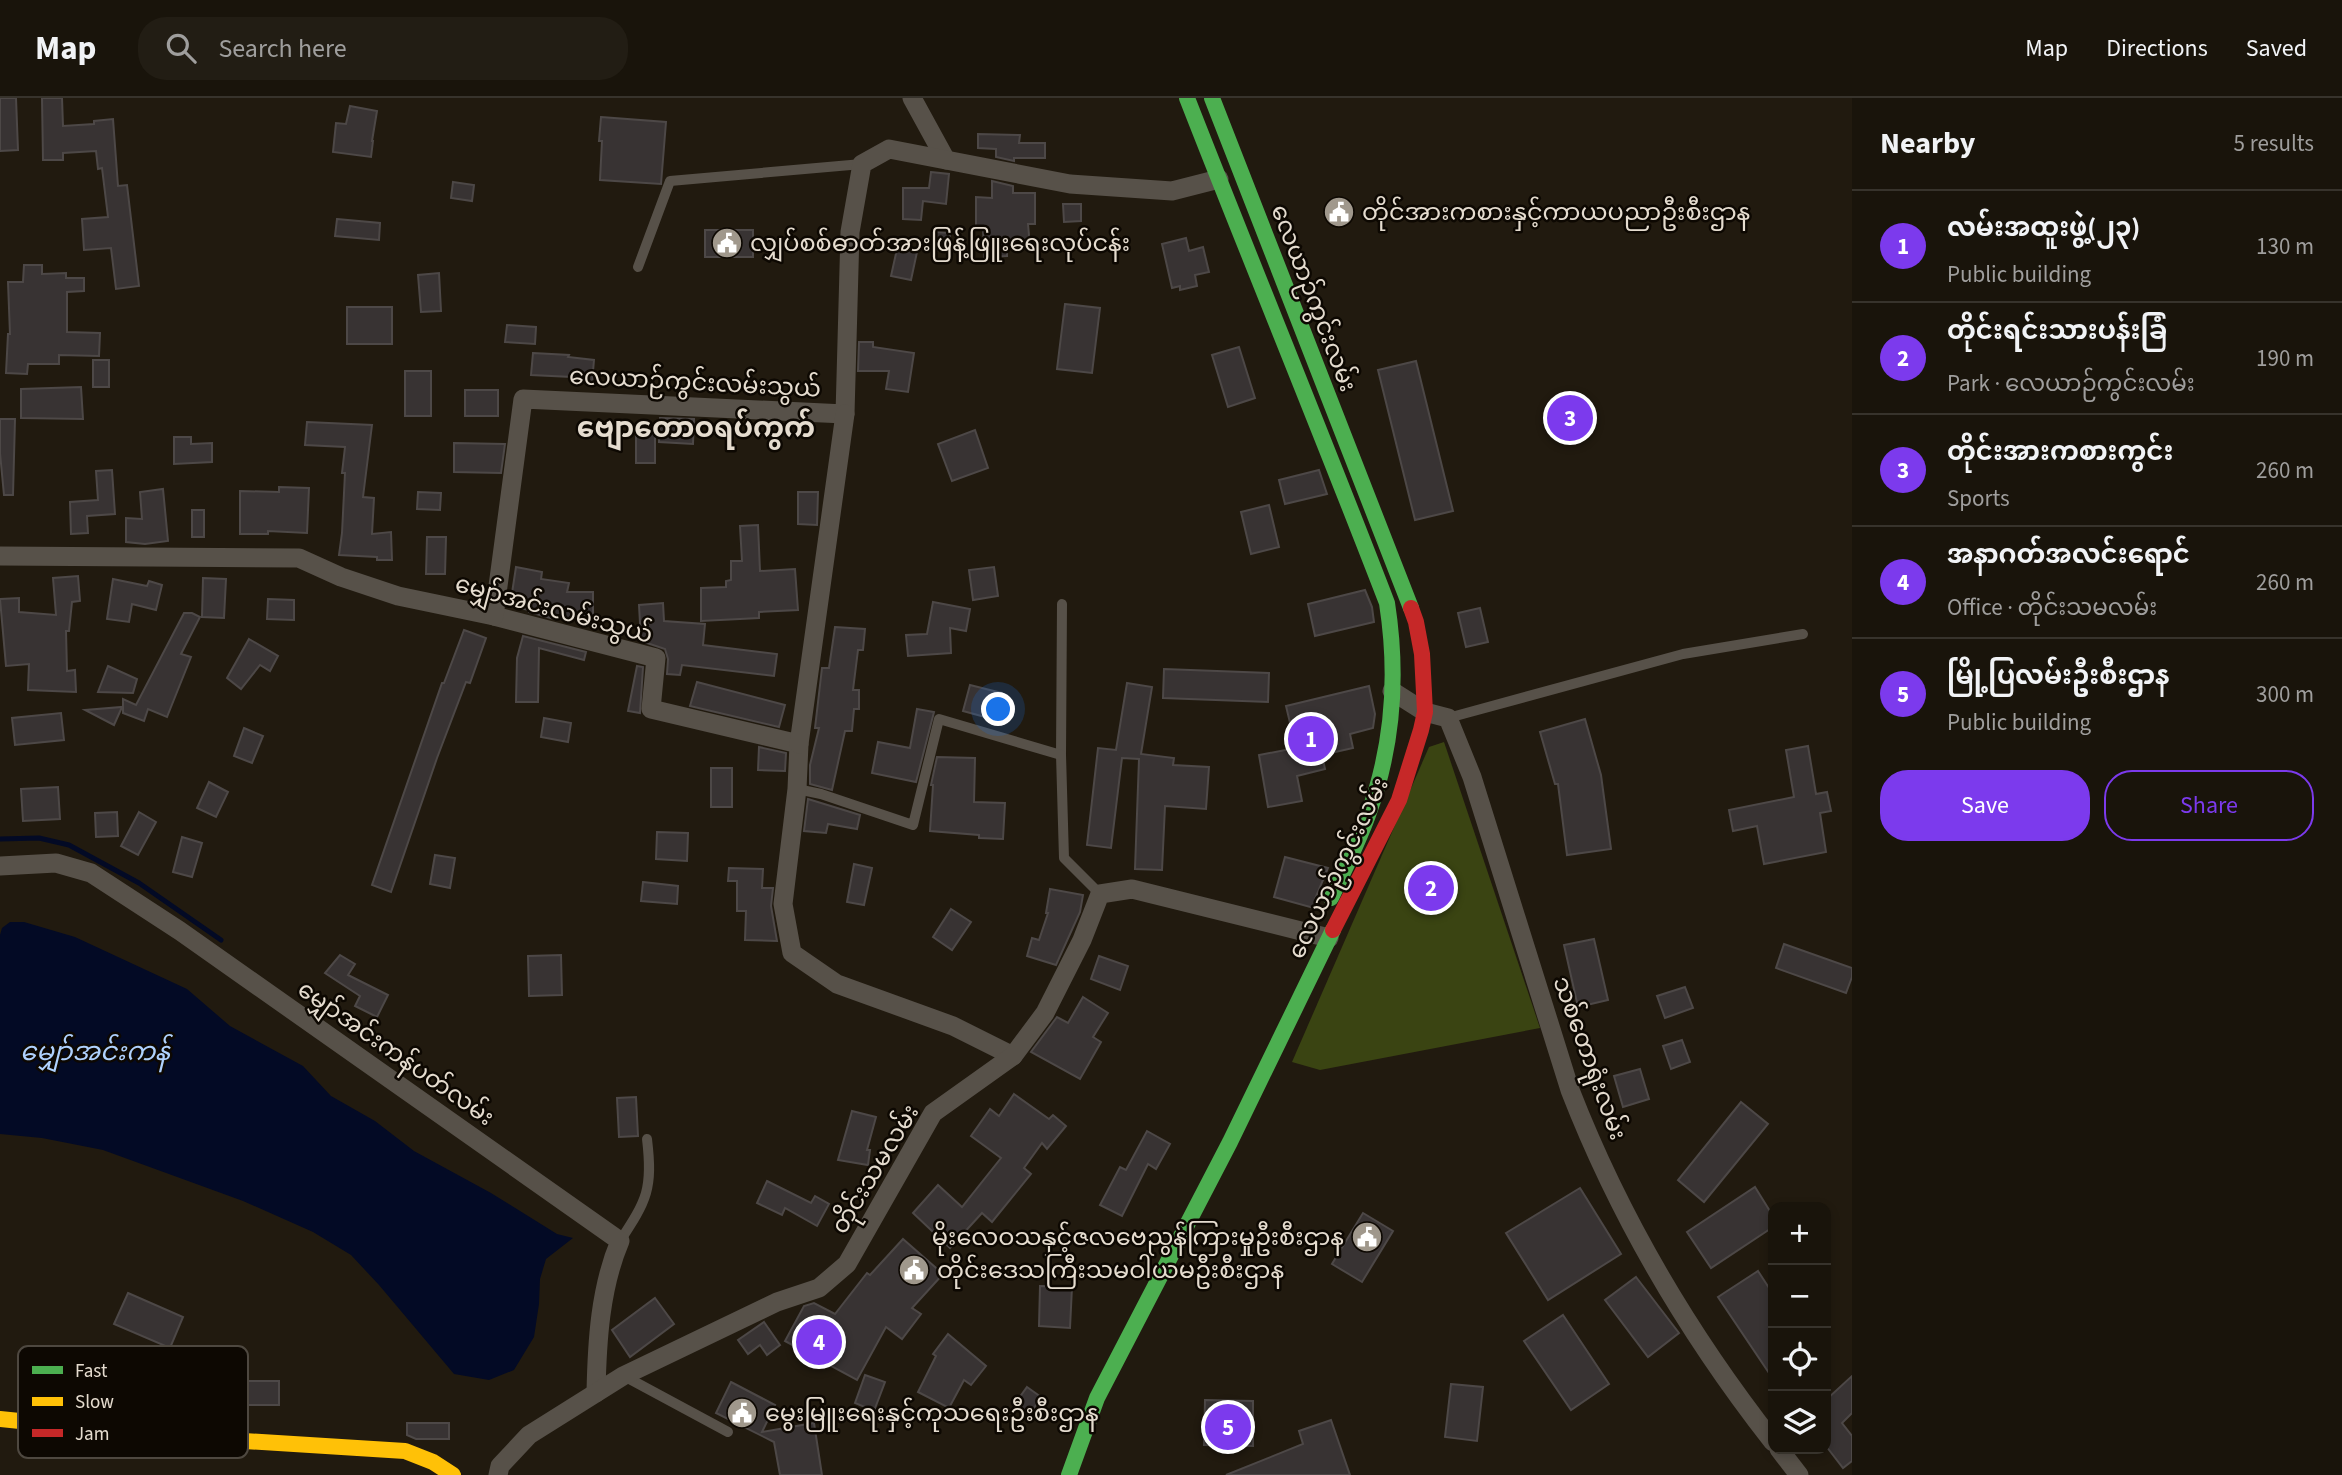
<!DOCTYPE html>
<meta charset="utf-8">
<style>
:root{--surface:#19140b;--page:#221d14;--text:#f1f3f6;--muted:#9f9e9d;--line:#37332c;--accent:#7c3aed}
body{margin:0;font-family:"Source Sans 3","Noto Sans Myanmar",sans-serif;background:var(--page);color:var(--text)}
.controls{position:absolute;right:21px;bottom:21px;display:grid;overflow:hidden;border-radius:14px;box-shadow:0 4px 10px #0003}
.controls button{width:63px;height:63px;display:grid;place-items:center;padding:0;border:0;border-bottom:2px solid var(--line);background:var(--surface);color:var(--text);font:35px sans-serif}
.you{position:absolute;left:999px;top:612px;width:24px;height:24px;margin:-18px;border:5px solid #fff;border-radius:50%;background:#1a73e8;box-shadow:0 0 0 10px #1a73e833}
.badge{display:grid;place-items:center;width:46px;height:46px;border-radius:50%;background:var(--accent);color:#fff;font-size:23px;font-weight:700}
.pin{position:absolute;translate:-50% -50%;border:4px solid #fff;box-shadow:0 2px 7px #0006}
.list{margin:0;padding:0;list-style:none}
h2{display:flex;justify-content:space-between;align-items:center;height:91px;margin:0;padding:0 28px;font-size:30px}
h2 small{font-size:23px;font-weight:400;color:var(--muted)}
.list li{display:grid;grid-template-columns:46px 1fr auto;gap:21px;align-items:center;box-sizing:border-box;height:112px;padding:0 28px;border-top:2px solid var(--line)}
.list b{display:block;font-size:26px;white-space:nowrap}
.list p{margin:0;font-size:23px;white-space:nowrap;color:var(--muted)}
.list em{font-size:23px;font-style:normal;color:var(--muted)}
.actions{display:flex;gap:14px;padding:21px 28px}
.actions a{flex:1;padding:16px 0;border:2px solid var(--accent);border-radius:28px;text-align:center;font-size:24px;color:var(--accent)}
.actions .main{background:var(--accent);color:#fff}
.icon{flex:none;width:38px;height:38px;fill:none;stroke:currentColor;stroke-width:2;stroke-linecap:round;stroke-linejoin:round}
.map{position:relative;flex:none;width:1852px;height:1377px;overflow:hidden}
header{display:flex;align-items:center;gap:42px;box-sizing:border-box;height:98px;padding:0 35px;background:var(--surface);border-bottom:2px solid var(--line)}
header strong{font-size:33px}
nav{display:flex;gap:38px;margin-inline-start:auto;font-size:24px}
.search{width:490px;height:63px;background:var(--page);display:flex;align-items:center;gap:18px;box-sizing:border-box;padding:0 24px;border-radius:28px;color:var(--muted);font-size:26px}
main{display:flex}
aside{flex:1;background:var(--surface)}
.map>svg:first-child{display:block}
</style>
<header>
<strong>Map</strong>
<div class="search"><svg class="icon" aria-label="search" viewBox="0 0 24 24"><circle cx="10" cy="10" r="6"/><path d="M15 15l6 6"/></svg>Search here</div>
<nav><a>Map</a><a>Directions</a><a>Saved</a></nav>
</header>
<main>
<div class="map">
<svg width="1852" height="1377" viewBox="0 0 1852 1377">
<rect width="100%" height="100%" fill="#211a0f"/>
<polygon fill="#3a4412" points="1444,644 1540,930 1320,972 1292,964 1429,649"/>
<polygon fill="#030a25" points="10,824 24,824 75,839 187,891 230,928 303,968 331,998 375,1023 414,1053 491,1095 557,1136 573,1140 546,1161 540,1181 539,1206 534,1239 514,1272 489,1282 454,1276 379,1187 351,1157 313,1134 243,1103 103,1052 42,1040 0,1036 0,837 2,830"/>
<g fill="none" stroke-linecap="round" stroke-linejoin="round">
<polyline stroke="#030a25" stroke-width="5" points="0,741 39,740 69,747 139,785 221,842"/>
</g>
<g fill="#383333" stroke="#4d4847" stroke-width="2">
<polygon points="0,0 16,0 18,52 0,53"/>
<polygon points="42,0 62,0 63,28 94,26 94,23 113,21 118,88 127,87 139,188 116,191 111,150 84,152 82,121 108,119 102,70 98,71 96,53 63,55 63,62 43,62"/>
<polygon points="350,8 377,13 372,43 373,43 371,59 333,54 336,25 346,26"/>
<polygon points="601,19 666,24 661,86 600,82 602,43 599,43"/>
<polygon points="978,36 1020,37 1019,45 1045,45 1045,60 1014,60 1014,63 996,59 996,51 978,50"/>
<polygon points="931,74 949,76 946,106 923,103 921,122 903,121 903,90 929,90"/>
<polygon points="992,83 1013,88 1013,95 1035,95 1035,126 1028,126 1030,148 1007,151 1007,158 984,159 983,129 976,129 976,99 992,100"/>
<polygon points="453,84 474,87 472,103 451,100"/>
<polygon points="1063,106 1081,106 1081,123 1064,124"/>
<polygon points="337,121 380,125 379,142 335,138"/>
<rect x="705" y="132" width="48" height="27"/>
<polygon points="935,134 950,135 949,153 934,152"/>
<polygon points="1186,140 1189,153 1203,149 1209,174 1195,177 1197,188 1180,192 1180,188 1172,190 1162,146"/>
<polygon points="897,151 917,154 911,182 891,178"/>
<polygon points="24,167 42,167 42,176 66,175 66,180 84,180 84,193 67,194 67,234 100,235 99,258 59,257 59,266 28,266 27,276 6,275 8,236 10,236 8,184 23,184"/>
<polygon points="439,175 441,213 421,214 418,177"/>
<polygon points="1065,206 1100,210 1092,275 1057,271"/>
<rect x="347" y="209" width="45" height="37"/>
<polygon points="507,227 536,229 535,246 505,244"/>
<polygon points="859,244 873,244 873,249 914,255 908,294 886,291 889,273 858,273"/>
<polygon points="1239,249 1255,300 1228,309 1212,257"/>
<polygon points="533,255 569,257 568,259 594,262 592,285 572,282 572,279 531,277"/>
<rect x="93" y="262" width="16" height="27"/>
<polygon points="1416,263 1453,413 1415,422 1378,272"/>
<rect x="405" y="273" width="26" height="45"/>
<polygon points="81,289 83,321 21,320 21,291"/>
<rect x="465" y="292" width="33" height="26"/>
<polygon points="660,320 694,321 693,346 659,344"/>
<polygon points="0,321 15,321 13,397 4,397 0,355"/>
<polygon points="307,324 372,327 363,399 374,400 372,436 391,434 392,462 377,462 377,459 339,457 342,435 345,375 342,375 345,349 305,347"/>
<polygon points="975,332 988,370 952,383 938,346"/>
<rect x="636" y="336" width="19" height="29"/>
<polygon points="174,339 191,339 191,346 212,345 212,364 174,366"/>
<polygon points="454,345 505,346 501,375 454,374"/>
<polygon points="112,372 115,416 87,418 88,435 71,436 70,404 98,402 96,373"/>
<polygon points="1319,372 1327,396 1285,406 1279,382"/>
<polygon points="279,389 309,390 307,435 268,433 268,436 240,436 240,393 279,394"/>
<polygon points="163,391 168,443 145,446 126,444 126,420 142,421 140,394"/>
<polygon points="418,394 441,395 440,412 417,411"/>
<polygon points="798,394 818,394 817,427 798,426"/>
<polygon points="1269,407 1279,449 1251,456 1241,414"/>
<rect x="192" y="412" width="12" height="27"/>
<polygon points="758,427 760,473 795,471 798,512 759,514 759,520 701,523 701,490 726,489 726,483 731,482 731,463 742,463 740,428"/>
<polygon points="427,439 446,439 445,476 426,476"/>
<polygon points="516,469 542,474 541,481 569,485 567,494 593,494 593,521 554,521 529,514 529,512 510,508"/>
<polygon points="994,469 998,498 973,502 969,472"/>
<polygon points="78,478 80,503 72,504 69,533 66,533 67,573 75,572 76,594 28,592 29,566 6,568 0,501 19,500 19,514 56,517 53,480"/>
<polygon points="203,480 226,481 224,520 202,519"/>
<polygon points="113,481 147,488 149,483 162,487 156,512 132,506 129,524 107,521"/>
<polygon points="1365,492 1372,509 1374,524 1315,538 1308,506"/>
<polygon points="268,501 294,502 294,522 267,521"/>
<polygon points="933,504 970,511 966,533 950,530 951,555 908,558 906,537 927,536"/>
<polygon points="663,505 664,523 705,526 703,547 777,556 774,578 682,567 680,577 667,576 668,561 665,551 641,543 639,507"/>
<polygon points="1480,510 1488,544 1466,549 1458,515"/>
<polygon points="184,515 192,515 200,519 181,556 191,559 167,619 148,611 144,623 123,615 123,601 136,607"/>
<polygon points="835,529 865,531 863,552 858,552 853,592 859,592 859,611 854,611 852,633 845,633 832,692 810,686 810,667 819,630 815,630 822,570 829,570"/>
<polygon points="464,532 486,540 470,585 466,584 437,660 391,794 372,787 442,585 444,585"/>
<polygon points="523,538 586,554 584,562 539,550 538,604 516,604 517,560"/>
<polygon points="249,541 278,558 270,573 260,567 241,591 227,580"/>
<polygon points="108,568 137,581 133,595 98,594"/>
<polygon points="637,568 643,569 640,615 628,613"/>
<polygon points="1164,571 1269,575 1268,604 1163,600"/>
<polygon points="697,584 785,607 779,629 690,608"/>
<polygon points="1127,585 1152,589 1141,656 1174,660 1173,667 1209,669 1206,711 1165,708 1162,772 1135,771 1139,661 1122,660 1111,750 1087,747 1098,650 1116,652"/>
<polygon points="970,587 1002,595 996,622 963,613"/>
<polygon points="1369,588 1375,616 1373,630 1350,636 1353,650 1322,657 1325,671 1297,678 1302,703 1268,709 1259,657 1296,650 1286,608"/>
<polygon points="122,609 114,627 85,612"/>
<polygon points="917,611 934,614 916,684 872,675 878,644 910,650"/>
<polygon points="61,615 64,642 15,647 12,620"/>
<polygon points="544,620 571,625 568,644 541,639"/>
<polygon points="1585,621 1601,677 1611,751 1567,757 1558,686 1555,686 1540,634"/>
<polygon points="244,630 263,638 252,665 234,658"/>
<polygon points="1808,648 1816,696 1827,694 1831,713 1820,715 1826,754 1764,766 1757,728 1733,733 1729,712 1794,699 1786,652"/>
<polygon points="759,649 786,655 785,673 758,672"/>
<polygon points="937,659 975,660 974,704 1005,705 1003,741 979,740 979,737 930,733 933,687 931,687"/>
<rect x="711" y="670" width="21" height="39"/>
<polygon points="209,684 228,694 216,719 197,710"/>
<polygon points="58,689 60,721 23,723 21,691"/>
<polygon points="808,701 860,717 857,731 828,726 826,735 804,733"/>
<polygon points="117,714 118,738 96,739 95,715"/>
<polygon points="139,714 156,724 138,757 121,748"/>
<polygon points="657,734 688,735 687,763 656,761"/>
<polygon points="182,739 202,745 192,779 173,774"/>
<polygon points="435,757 455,760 450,790 430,786"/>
<polygon points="1285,759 1328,770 1315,801 1321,812 1274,799"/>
<polygon points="854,766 872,770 864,807 847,804"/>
<polygon points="729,770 763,771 762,790 773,790 771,808 777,843 745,842 746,813 737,813 737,783 728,783"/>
<polygon points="643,784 678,788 677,806 641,803"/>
<polygon points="1050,791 1083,797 1080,814 1056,867 1027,858 1032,840 1039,842 1048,815 1046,815"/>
<polygon points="951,811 971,824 952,852 933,839"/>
<polygon points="1594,841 1608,902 1578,909 1564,847"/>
<polygon points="1784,846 1852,870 1852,879 1846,895 1776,870"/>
<polygon points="340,857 355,866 348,877 388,897 377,919 355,908 360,898 325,875"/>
<polygon points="561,857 562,897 529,898 528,858"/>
<polygon points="1099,858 1128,868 1120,892 1091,881"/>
<polygon points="1685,889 1693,910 1665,920 1657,898"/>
<polygon points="1083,899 1108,915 1093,939 1101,944 1080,981 1031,954 1057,919 1068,925"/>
<polygon points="1682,942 1690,964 1671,971 1663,948"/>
<polygon points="1640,971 1649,1001 1623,1009 1614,978"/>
<polygon points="1014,996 1049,1021 1053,1017 1066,1028 1047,1051 1042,1045 1024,1070 1031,1076 992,1124 982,1115 950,1150 913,1115 938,1087 962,1109 1001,1060 971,1038 990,1011 999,1018"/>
<polygon points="636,999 638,1038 619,1039 617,1000"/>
<polygon points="1741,1004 1768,1026 1704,1104 1678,1082"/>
<polygon points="852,1013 876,1019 867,1052 870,1052 868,1067 838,1062"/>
<polygon points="1147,1033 1170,1046 1156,1071 1148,1066 1122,1118 1100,1107 1120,1069 1126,1072"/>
<polygon points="767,1083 811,1105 815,1098 829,1106 817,1128 785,1110 782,1117 757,1105"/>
<polygon points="1755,1089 1773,1118 1773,1129 1711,1170 1687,1134"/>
<polygon points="1580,1090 1621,1156 1548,1202 1506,1135"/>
<polygon points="1363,1115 1393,1133 1362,1184 1332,1166"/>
<polygon points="903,1141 943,1176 912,1210 921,1216 902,1241 886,1229 857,1282 785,1243 804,1208 814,1205 835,1216 867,1175 870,1177"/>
<polygon points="1758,1173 1773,1196 1773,1281 1718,1199"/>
<polygon points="1636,1179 1679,1235 1648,1259 1605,1202"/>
<polygon points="1040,1188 1072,1189 1070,1230 1039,1228"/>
<polygon points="128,1195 183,1219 170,1250 114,1226"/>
<polygon points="655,1200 674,1226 630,1259 612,1232"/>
<polygon points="1563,1217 1609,1286 1571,1312 1524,1243"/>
<polygon points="764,1224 780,1247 767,1257 760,1247 748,1256 738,1242"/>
<polygon points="948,1236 986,1268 971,1287 964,1282 949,1310 918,1294 936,1258 933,1256"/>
<polygon points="865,1277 885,1284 874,1313 855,1305"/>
<polygon points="1852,1278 1852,1315 1842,1325 1852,1338 1852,1363 1843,1370 1826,1348 1826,1302"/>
<rect x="238" y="1283" width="41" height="24"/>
<polygon points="731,1284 775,1307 762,1334 814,1325 822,1377 780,1377 774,1344 716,1315"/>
<polygon points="1451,1286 1483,1289 1477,1343 1445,1339"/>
<polygon points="1027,1289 1041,1299 1029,1318 1014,1307"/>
<polygon points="1205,1302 1253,1303 1253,1348 1204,1347"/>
<polygon points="1331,1322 1350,1377 1226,1377 1303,1346 1299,1333"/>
<polygon points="407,1325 449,1325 449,1341 416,1341 407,1337"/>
</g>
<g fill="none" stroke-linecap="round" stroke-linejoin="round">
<g stroke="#575149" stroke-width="10">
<polyline points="638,169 670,83 862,66"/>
<polyline points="1448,620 1683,556 1803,536"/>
<polyline points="1061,657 1062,506"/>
<polyline points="797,691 821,696 913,727 939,621 1061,657 1064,760 1100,796"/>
<path d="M620,1143C647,1102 653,1091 647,1041"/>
<polyline points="624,1278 728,1334"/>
</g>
<g stroke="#575149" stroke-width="19">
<polyline points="912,0 946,62"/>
<polyline points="0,458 299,460 341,479 398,498 494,518 656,560 651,611 799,646 797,691 783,806 792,855 837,886 953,928 1013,958"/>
<polyline points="494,518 523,301 845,316 850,134 862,66 889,51 1070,86 1172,93 1219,81"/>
<path d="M1392,593L1425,614L1448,620L1472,679L1570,992C1619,1118 1690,1238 1773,1344"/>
<polyline points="799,646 845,316"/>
<path d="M0,768L56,765L91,775L180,833L620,1143C600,1190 597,1244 596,1295"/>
<polyline points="1779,1351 1799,1377"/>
<polyline points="498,1377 500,1368 529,1337 623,1278 777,1204 819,1190 847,1166 933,1015 1013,958 1045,915 1082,842 1100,796 1132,791 1329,840"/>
</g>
<g stroke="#4caf50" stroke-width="16">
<path d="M1187,0C1253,169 1322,336 1387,505C1398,576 1393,649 1368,717C1358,745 1344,772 1331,800"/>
<polyline points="1212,0 1411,510"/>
<polyline points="1069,1377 1097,1300 1230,1044 1333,832"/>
</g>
<polyline stroke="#ffc107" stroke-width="16" points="0,1321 165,1338 405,1353 433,1364 453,1377"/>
<polyline stroke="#c62828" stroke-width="16" points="1333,832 1399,702 1421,632 1425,614 1422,556 1416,524 1411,510"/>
</g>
<defs>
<g id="civic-disc" transform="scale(1.575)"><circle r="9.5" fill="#a0988c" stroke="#0d0802"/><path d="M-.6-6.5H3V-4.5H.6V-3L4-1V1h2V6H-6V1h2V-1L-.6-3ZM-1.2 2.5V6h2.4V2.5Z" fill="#fff"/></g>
</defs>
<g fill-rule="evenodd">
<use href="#civic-disc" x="1339" y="114"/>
<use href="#civic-disc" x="727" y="145"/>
<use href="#civic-disc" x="1367" y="1139"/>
<use href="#civic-disc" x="914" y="1172"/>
<use href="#civic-disc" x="742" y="1315"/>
</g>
<g text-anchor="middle" stroke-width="5" stroke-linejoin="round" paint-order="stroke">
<g font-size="24" fill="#e5dccf" stroke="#0d0802" text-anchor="start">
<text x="1362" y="122">တိုင်အားကစားနှင့်ကာယပညာဦးစီးဌာန</text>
<text x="750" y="153">လျှပ်စစ်ဓာတ်အားဖြန့်ဖြူးရေးလုပ်ငန်း</text>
<text x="1344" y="1147" text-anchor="end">မိုးလေဝသနှင့်ဇလဗေညွန်ကြားမှုဦးစီးဌာန</text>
<text x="937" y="1180">တိုင်းဒေသကြီးသမဝါယမဦးစီးဌာန</text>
<text x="765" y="1323">မွေးမြူးရေးနှင့်ကုသရေးဦးစီးဌာန</text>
</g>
<g font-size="24" fill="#e5dccf" stroke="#0d0802">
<text transform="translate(1314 200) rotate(69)" y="8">လေယာဉ်ကွင်းလမ်း</text>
<text transform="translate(695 284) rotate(3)" y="8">လေယာဉ်ကွင်းလမ်းသွယ်</text>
<text transform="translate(554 511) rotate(15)" y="8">မျှော်အင်းလမ်းသွယ်</text>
<text transform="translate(1338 770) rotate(-64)" y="8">လေယာဉ်ကွင်းလမ်း</text>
<text transform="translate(396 955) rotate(35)" y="8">မျှော်အင်းကန်ပတ်လမ်း</text>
<text transform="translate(1590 960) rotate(70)" y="8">သစ်တောရုံးလမ်း</text>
<text transform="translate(875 1071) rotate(-59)" y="8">တိုင်းသမလမ်း</text>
</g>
<g font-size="26" font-style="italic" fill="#afd1fd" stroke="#0d0802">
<text x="95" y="962">မျှော်အင်းကန်</text>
</g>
<g font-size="28" font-weight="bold" fill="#e5dccf" stroke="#0d0802">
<text x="696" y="339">ဗျောတောဝရပ်ကွက်</text>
</g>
</g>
<rect x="18" y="1248" width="230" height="112" rx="10" fill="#0d0802" stroke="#4e4840" stroke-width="2"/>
<rect x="32" y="1268" width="31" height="8" fill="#4caf50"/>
<rect x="32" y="1299" width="31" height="9" fill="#ffc107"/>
<rect x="32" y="1331" width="31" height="8" fill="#c62828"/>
<g font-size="19" fill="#e5dccf">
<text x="75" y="1279">Fast</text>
<text x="75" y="1310">Slow</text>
<text x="75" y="1342">Jam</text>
</g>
</svg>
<div class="controls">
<button>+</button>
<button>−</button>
<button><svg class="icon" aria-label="locate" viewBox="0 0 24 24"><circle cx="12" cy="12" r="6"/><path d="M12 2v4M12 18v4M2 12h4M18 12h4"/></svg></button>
<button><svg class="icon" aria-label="layers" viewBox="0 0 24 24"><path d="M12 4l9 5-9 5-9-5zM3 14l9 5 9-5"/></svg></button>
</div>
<div class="you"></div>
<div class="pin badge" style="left:1311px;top:641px">1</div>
<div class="pin badge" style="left:1431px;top:790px">2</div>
<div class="pin badge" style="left:1570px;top:320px">3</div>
<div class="pin badge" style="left:819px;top:1244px">4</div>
<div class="pin badge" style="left:1228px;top:1329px">5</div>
</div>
<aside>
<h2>Nearby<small>5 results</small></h2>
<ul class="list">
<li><span class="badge">1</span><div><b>လမ်းအထူးဖွဲ့(၂၃)</b><p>Public building</p></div><em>130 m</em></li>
<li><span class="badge">2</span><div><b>တိုင်းရင်းသားပန်းခြံ</b><p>Park · လေယာဉ်ကွင်းလမ်း</p></div><em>190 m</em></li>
<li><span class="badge">3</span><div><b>တိုင်းအားကစားကွင်း</b><p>Sports</p></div><em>260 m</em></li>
<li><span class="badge">4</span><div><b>အနာဂတ်အလင်းရောင်</b><p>Office · တိုင်းသမလမ်း</p></div><em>260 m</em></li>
<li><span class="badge">5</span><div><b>မြို့ပြလမ်းဦးစီးဌာန</b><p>Public building</p></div><em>300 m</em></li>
</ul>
<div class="actions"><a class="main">Save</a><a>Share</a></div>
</aside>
</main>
